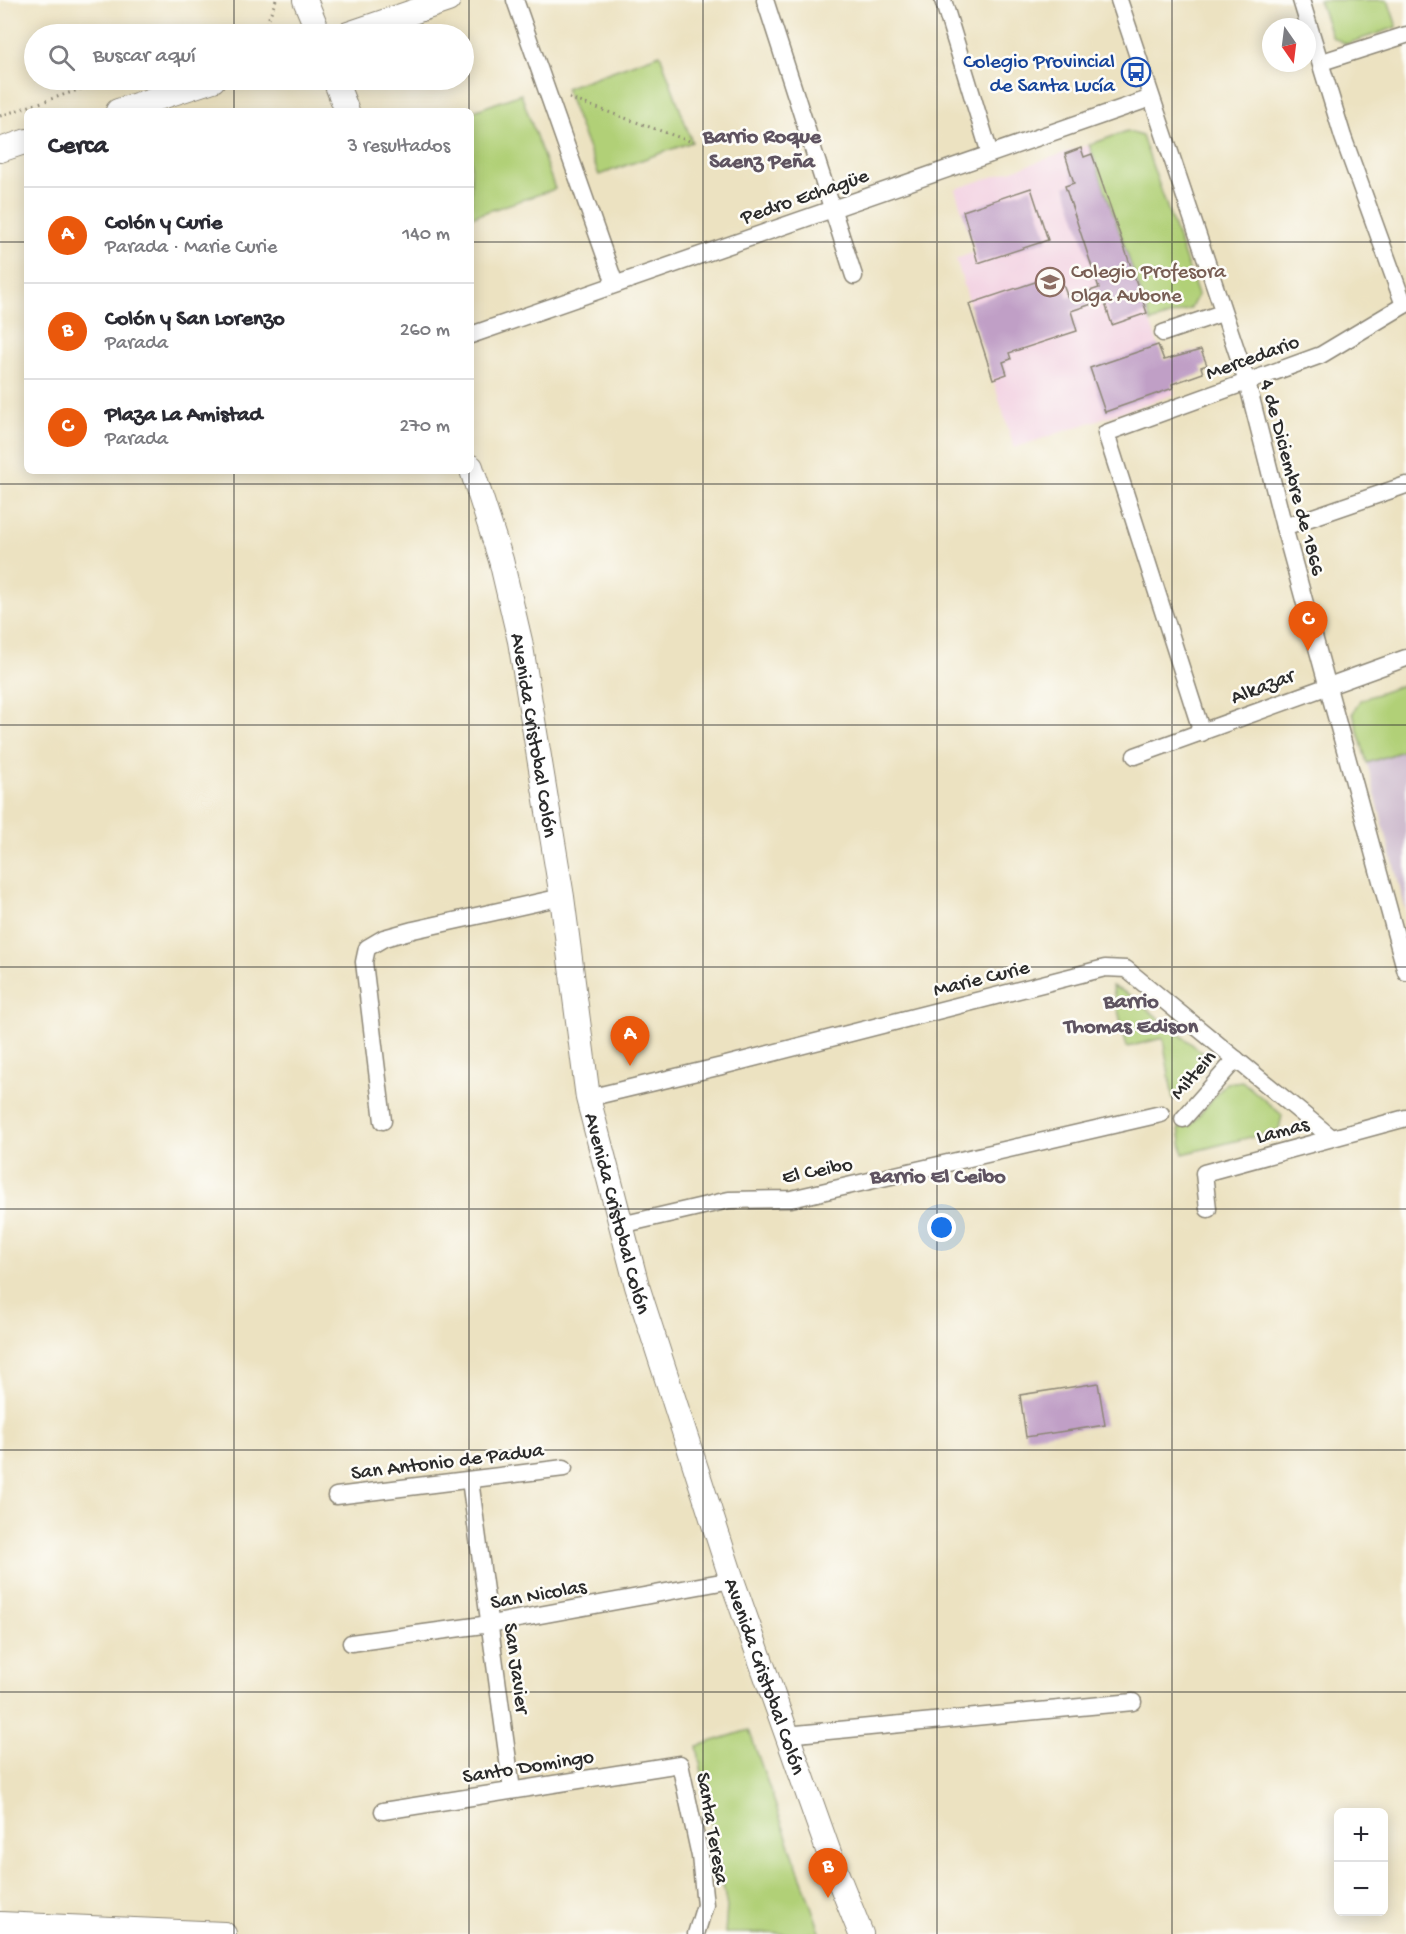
<!DOCTYPE html>
<html lang="es">
<meta charset="utf-8">
<style>
:root{--surface:#fff;--page:#f7f7f7;--text:#2b2b33;--muted:#7c7c81;--line:#e1e1e2;--accent:#ea580c}
body{margin:0;font-family:"Gochi Hand",sans-serif;background:var(--page);color:var(--text)}
.controls{position:absolute;right:18px;bottom:18px;display:grid;overflow:hidden;border-radius:9px;box-shadow:0 3px 15px #0003}
.controls button{width:54px;height:54px;display:grid;place-items:center;padding:0;border:0;border-bottom:2px solid var(--line);background:var(--surface);color:var(--text);font:30px sans-serif}
.compass{position:absolute;left:1262px;top:18px;width:54px;height:54px;border-radius:50%;background:var(--surface);box-shadow:0 3px 15px #0003;rotate:166deg}
.you{position:absolute;left:942px;top:1228px;width:21px;height:21px;margin:-15px;border:4px solid #fff;border-radius:50%;background:#1a73e8;box-shadow:0 0 0 9px #1a73e833}
.badge{display:grid;place-items:center;width:39px;height:39px;border-radius:50%;background:var(--accent);color:#fff;font-size:20px;font-weight:700}
.pin{position:absolute;translate:-50% -50px;filter:drop-shadow(0 2px 3px #0008)}
.pin::after{content:'';position:absolute;top:32px;width:21px;height:18px;background:inherit;clip-path:polygon(0 0,100% 0,50% 100%)}
.list{margin:0;padding:0;list-style:none}
h2{display:flex;justify-content:space-between;align-items:center;height:78px;margin:0;padding:0 24px;font-size:26px}
h2 small{font-size:20px;font-weight:400;color:var(--muted)}
.list li{display:grid;grid-template-columns:39px 1fr auto;gap:18px;align-items:center;box-sizing:border-box;height:96px;padding:0 24px;border-top:2px solid var(--line)}
.list b{display:block;font-size:22px;white-space:nowrap}
.list p{margin:0;font-size:20px;white-space:nowrap;color:var(--muted)}
.list em{font-size:20px;font-style:normal;color:var(--muted)}
.icon{flex:none;width:33px;height:33px;fill:none;stroke:currentColor;stroke-width:2;stroke-linecap:round;stroke-linejoin:round}
.map{position:relative;flex:none;width:1406px;height:1934px;overflow:hidden}
.search{position:absolute;background:var(--surface);box-shadow:0 3px 15px #0003;left:24px;top:24px;width:450px;height:66px;display:flex;align-items:center;gap:15px;box-sizing:border-box;padding:0 21px;border-radius:33px;color:var(--muted);font-size:22px}
.panel{position:absolute;background:var(--surface);box-shadow:0 3px 15px #0003;left:24px;top:108px;width:450px;height:366px;border-radius:9px}
.map>svg:first-child{display:block}
</style>
<div class="map">
<svg width="1406" height="1934" viewBox="0 0 1406 1934">
<rect width="100%" height="100%" fill="#fdfcf7"/>
<filter id="ink" filterUnits="userSpaceOnUse"><feTurbulence type="fractalNoise" baseFrequency=".0167" numOctaves="2"/><feDisplacementMap in="SourceGraphic" scale="12" xChannelSelector="R" yChannelSelector="G"/><feConvolveMatrix kernelMatrix="1 2 1 2 8 2 1 2 1" color-interpolation-filters="sRGB"/></filter>
<filter id="wash" filterUnits="userSpaceOnUse"><feTurbulence type="fractalNoise" baseFrequency=".008" numOctaves="4" result="noise"/><feDisplacementMap in="SourceGraphic" scale="24" xChannelSelector="R" yChannelSelector="G"/><feGaussianBlur stdDeviation="1.35" result="paint"/><feColorMatrix in="noise" values="0 0 0 0 0 0 0 0 0 0 0 0 0 0 0 0 0 1.4 0 .05"/><feComposite in="paint" operator="in"/></filter>
<g filter="url(#wash)">
<rect width="100%" height="100%" fill="#ece2c1"/>
<polygon fill="#f2cfe1" points="1089,145 1175,394 1014,448 956,259 975,252 955,189"/>
<polygon fill="#cfbdcf" points="1406,750 1406,911 1367,763"/>
<g fill="#b1d077" stroke="#6e7e51" stroke-width="1.5">
<polygon points="1319,0 1388,0 1397,27 1346,44 1332,37"/>
<polygon points="660,54 692,142 599,175 565,88"/>
<polygon points="521,94 555,189 471,217 471,112"/>
<polygon points="1127,131 1142,136 1198,295 1190,309 1151,322 1089,145"/>
<polygon points="1406,684 1406,750 1367,763 1353,713 1360,700"/>
<polygon points="1112,986 1128,994 1203,1053 1204,1068 1180,1098 1173,1099 1163,1038 1127,1047"/>
<polygon points="1242,1081 1282,1115 1279,1130 1183,1154 1179,1128 1191,1125 1226,1083"/>
<polygon points="749,1730 821,1934 725,1933 727,1907 697,1746"/>
</g>
<g id="blocks">
<g fill="#c09fc6">
<polygon points="1081,148 1084,157 1092,154 1147,313 1112,325 1104,300 1071,311 1077,331 1009,353 1011,359 1003,362 1007,374 993,379 969,304 1059,274 1068,298 1099,288 1065,186 1074,183 1065,154"/>
<polygon points="1031,188 1048,240 978,263 963,211"/>
<polygon points="1158,345 1164,360 1201,350 1207,365 1201,367 1203,373 1172,384 1173,388 1105,412 1090,368"/>
<polygon points="1098,1383 1105,1425 1026,1437 1020,1395"/>
</g>
</g>
</g>
<g filter="url(#ink)">
<use href="#blocks" fill-opacity="0" stroke="#8c8676" stroke-width="1.5"/>
<g fill="none" stroke-linecap="round" stroke-linejoin="round">
<g stroke="#8c8676" stroke-width="19">
<g id="street">
<polyline points="515,0 615,284"/>
<polyline points="765,0 854,276"/>
<polyline points="943,0 990,154"/>
<polyline points="1119,0 1247,382 1284,527 1406,972"/>
<polyline points="1301,0 1343,137 1404,305"/>
<polyline points="1322,62 1406,35"/>
<polyline points="1163,333 1222,313"/>
<polyline points="471,335 1151,98"/>
<polyline points="1284,527 1406,485"/>
<polyline points="1202,733 1106,433 1321,355 1406,304"/>
<polyline points="1135,756 1406,658"/>
<polyline points="588,1098 722,1066 1105,968 1126,969 1332,1138"/>
<polyline points="1183,1119 1236,1059"/>
<polyline points="383,1121 364,962 367,948 384,938 413,930 562,897"/>
<polyline points="1208,1209 1204,1173 1406,1118"/>
<polyline points="621,1225 729,1200 791,1199 1161,1114"/>
<polyline points="470,1480 512,1790"/>
<polyline points="336,1496 564,1468"/>
<polyline points="351,1643 490,1624 732,1580"/>
<polyline points="786,1735 1133,1702"/>
<polyline points="383,1811 680,1764 700,1856 705,1905 696,1934"/>
</g>
</g>
<g stroke="#8c8676" stroke-width="26">
<g id="secondary">
<polyline points="305,0 319,34"/>
<polyline points="348,34 448,0"/>
<polyline points="335,80 347,111"/>
<polyline points="118,111 213,80"/>
<polyline points="0,150 27,141"/>
<path id="s1" d="M471,467L501,560L520,641L562,897L588,1098L637,1286L732,1580L834,1867L861,1934"/>
<polyline points="0,1924 224,1934"/>
</g>
</g>
<g stroke="#8c8676" stroke-width="3" stroke-dasharray="1.5 4.5" stroke-linecap="butt">
<polyline points="239,34 266,25 276,0"/>
<polyline points="569,98 692,142"/>
<polyline points="0,116 108,80"/>
</g>
<use href="#street" stroke="#fff" stroke-width="16"/>
<use href="#secondary" stroke="#fff" stroke-width="24"/>
</g>
</g>
<path fill="none" stroke="#2b2b2b" stroke-width="1.5" stroke-opacity="0.55" d="M234,0V34M469,0V111M703,0V1934M937,0V1934M1172,0V1934M234,80V111M0,242H27M471,242H1406M234,471V1934M469,471V1934M0,484H1406M0,725H1406M0,967H1406M0,1209H1406M0,1450H1406M0,1692H1406"/>
<defs>
<g id="bus-ring" transform="scale(1.5)"><circle r="9.5" fill="#fdfcf7" stroke="#1a4fb4" stroke-width="1.5"/><path d="M-5-6H5V4H4V6H2V4H-2V6H-4V4H-5ZM-3.5-4V0h7V-4ZM-3.5 1.2v1.5H-2V1.2ZM2 1.2v1.5H3.5V1.2Z" fill="#1a4fb4"/></g>
<g id="school-ring" transform="scale(1.5)"><circle r="9.5" fill="#fdfcf7" stroke="#8d6e63" stroke-width="1.5"/><path d="M0-5L7-2L0 1L-7-2ZM-4 1L0 2.5L4 1V4Q0 6-4 4Z" fill="#8d6e63"/></g>
</defs>
<g fill-rule="evenodd">
<use href="#bus-ring" x="1136" y="72"/>
<use href="#school-ring" x="1050" y="282"/>
</g>
<g text-anchor="middle" stroke-width="5" stroke-linejoin="round" paint-order="stroke">
<g font-size="21" fill="#164399" stroke="#fdfcf7" text-anchor="end">
<text x="1115" y="67">Colegio Provincial<tspan x="1115" dy="24">de Santa Lucía</tspan></text>
</g>
<g font-size="21" fill="#2b2b2b" stroke="#fdfcf7">
<text transform="translate(804 195) rotate(-19)" y="7">Pedro Echagüe</text>
<text transform="translate(1252 356) rotate(-20)" y="7">Mercedario</text>
<text transform="translate(1294 477) rotate(75)" y="7">4 de Diciembre de 1866</text>
<text transform="translate(1262 685) rotate(-21)" y="7">Alkazar</text>
<text dy="7" stroke="none"><textPath href="#s1" startOffset="276">Avenida Cristobal Colón</textPath></text>
<text transform="translate(981 977) rotate(-14)" y="7">Marie Curie</text>
<text transform="translate(1192 1074) rotate(-49)" y="7">Miltein</text>
<text transform="translate(1282 1129) rotate(-15)" y="7">Lamas</text>
<text transform="translate(817 1169) rotate(-11)" y="7">El Ceibo</text>
<text dy="7" stroke="none"><textPath href="#s1" startOffset="762">Avenida Cristobal Colón</textPath></text>
<text transform="translate(447 1460) rotate(-7)" y="7">San Antonio de Padua</text>
<text transform="translate(538 1593) rotate(-10)" y="7">San Nicolas</text>
<text transform="translate(518 1668) rotate(82)" y="7">San Javier</text>
<text dy="7" stroke="none"><textPath href="#s1" startOffset="1248">Avenida Cristobal Colón</textPath></text>
<text transform="translate(528 1765) rotate(-9)" y="7">Santo Domingo</text>
<text transform="translate(714 1828) rotate(80)" y="7">Santa Teresa</text>
</g>
<g font-size="21" fill="#785e54" stroke="#fdfcf7" text-anchor="start">
<text x="1071" y="277">Colegio Profesora<tspan x="1071" dy="24">Olga Aubone</tspan></text>
</g>
<g font-size="22" font-weight="bold" fill="#5f5461" stroke="#fdfcf7">
<text x="762" y="142">Barrio Roque<tspan x="762" dy="25">Saenz Peña</tspan></text>
<text x="1131" y="1007">Barrio<tspan x="1131" dy="25">Thomas Edison</tspan></text>
<text x="938" y="1182">Barrio El Ceibo</text>
</g>
</g>
</svg>
<div class="controls">
<button>+</button>
<button>−</button>
</div>
<svg class="compass" viewBox="-18 -18 36 36"><path d="M0-13l5 13h-10z" fill="#e53935"/><path d="M0 13l5-13h-10z" fill="#7c7c81"/></svg>
<div class="you"></div>
<div class="pin badge" style="left:630px;top:1066px">A</div>
<div class="pin badge" style="left:828px;top:1898px">B</div>
<div class="pin badge" style="left:1308px;top:651px">C</div>
<div class="search"><svg class="icon" aria-label="search" viewBox="0 0 24 24"><circle cx="10" cy="10" r="6"/><path d="M15 15l6 6"/></svg>Buscar aquí</div>
<section class="panel">
<h2>Cerca<small>3 resultados</small></h2>
<ul class="list">
<li><span class="badge">A</span><div><b>Colón y Curie</b><p>Parada · Marie Curie</p></div><em>140 m</em></li>
<li><span class="badge">B</span><div><b>Colón y San Lorenzo</b><p>Parada</p></div><em>260 m</em></li>
<li><span class="badge">C</span><div><b>Plaza La Amistad</b><p>Parada</p></div><em>270 m</em></li>
</ul>
</section>
</div>
